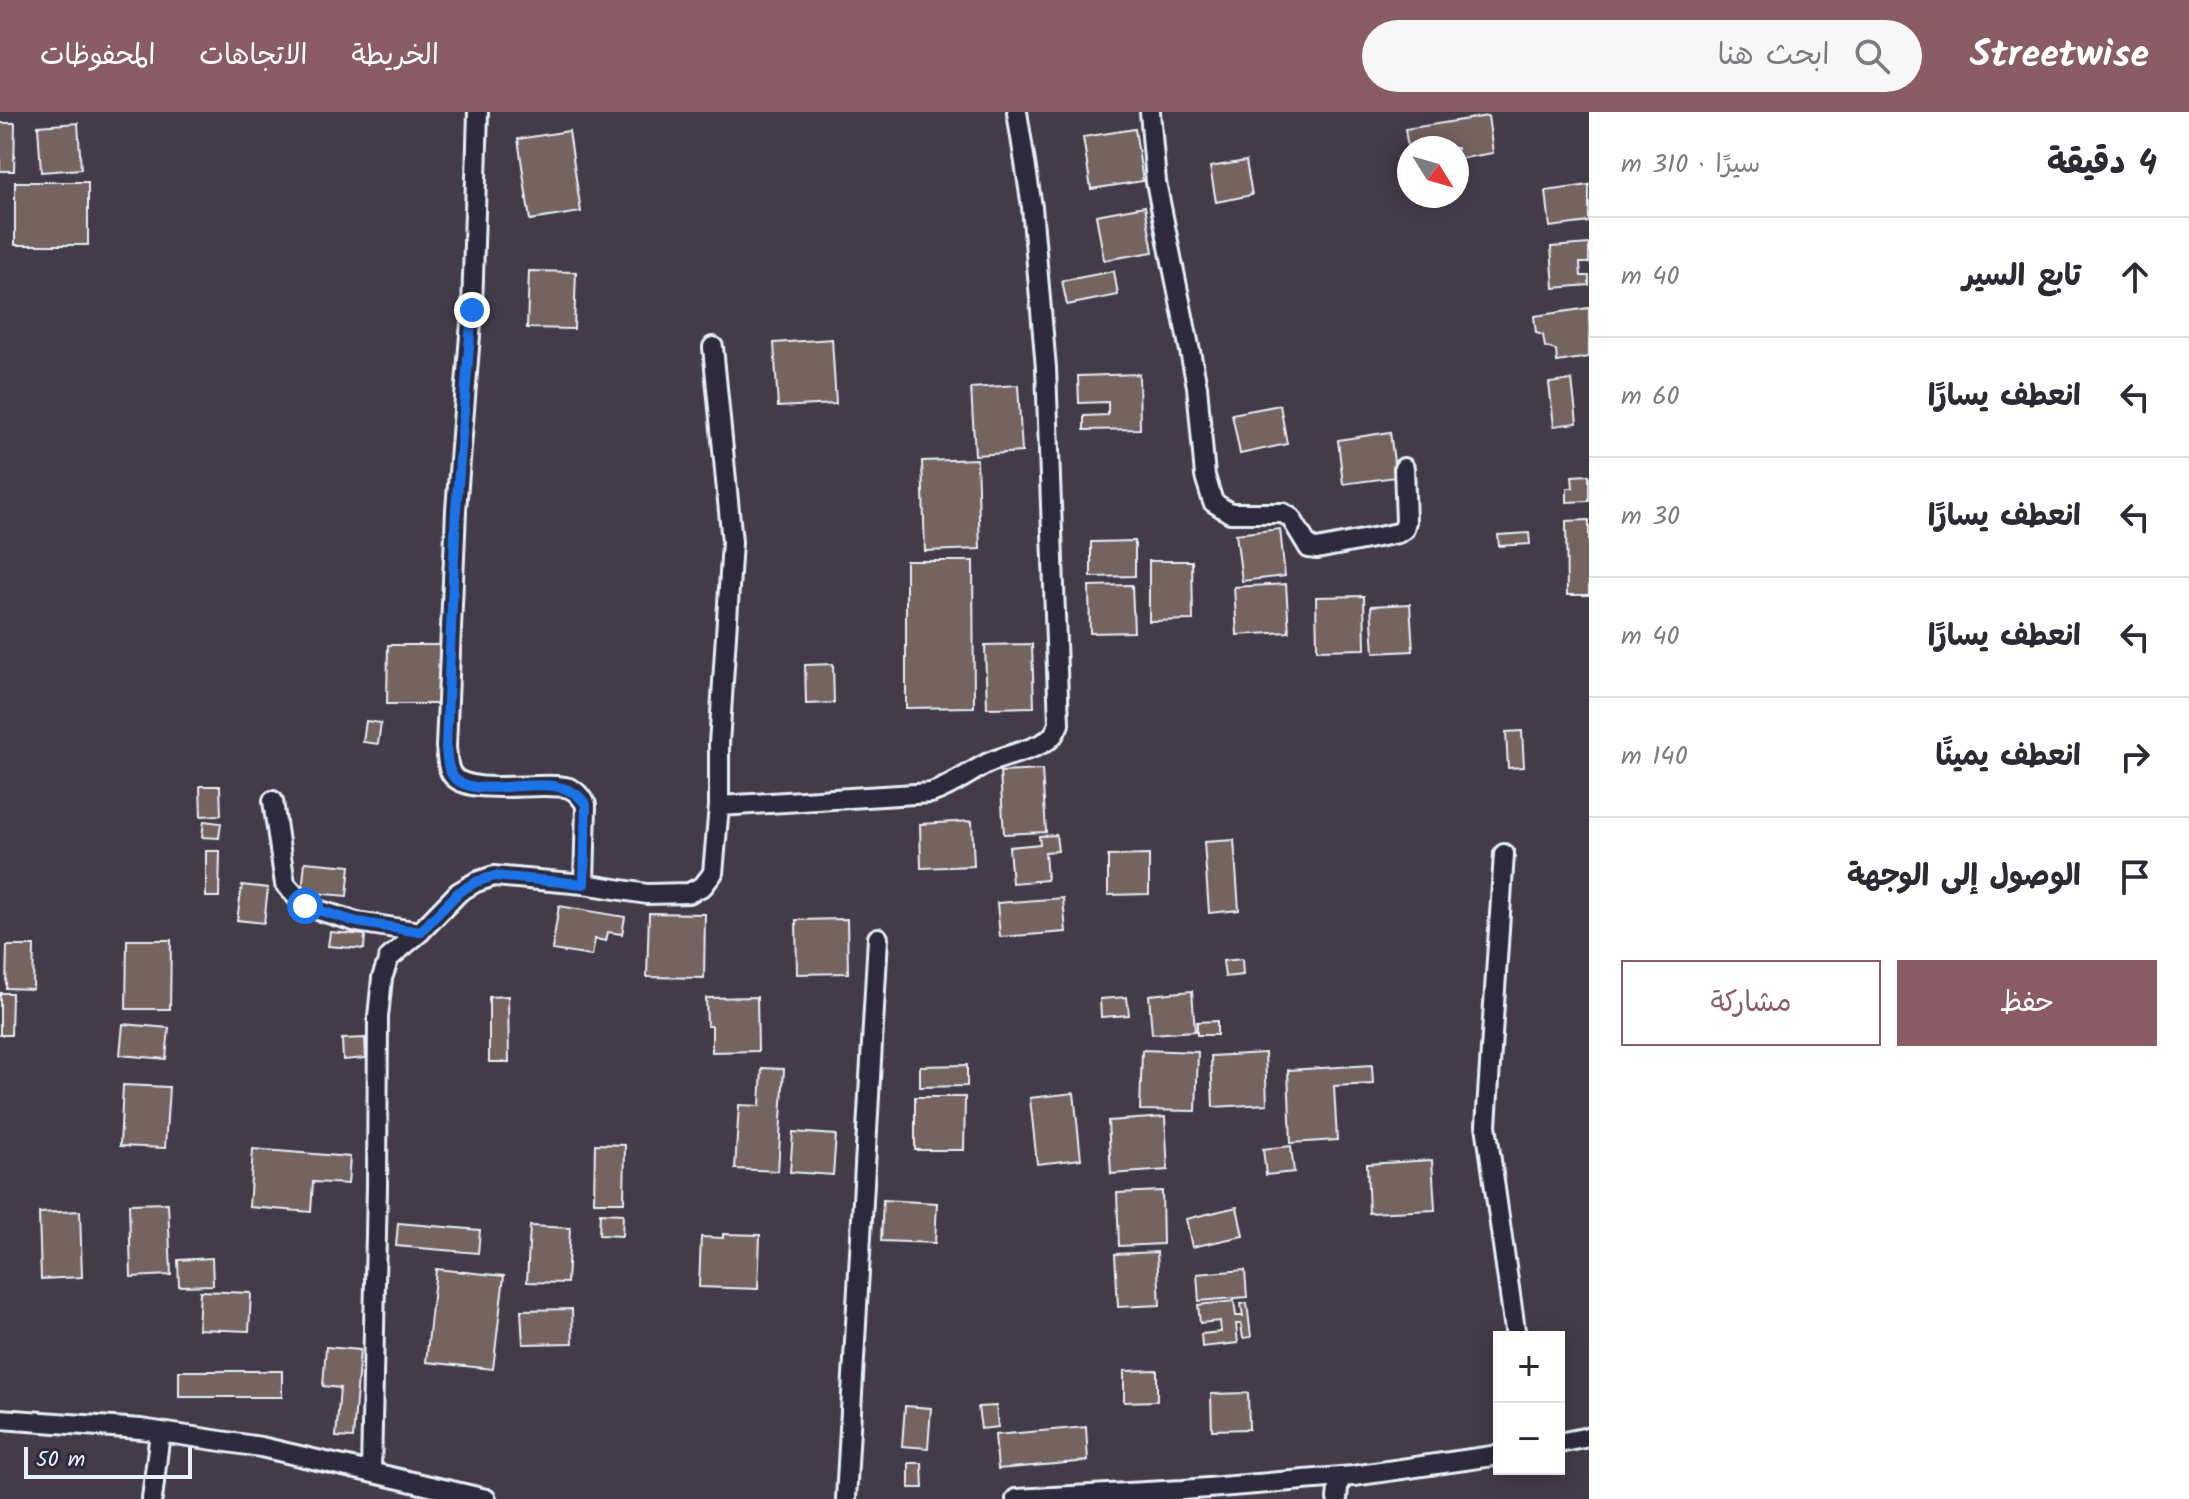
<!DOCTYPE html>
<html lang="ar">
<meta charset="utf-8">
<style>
:root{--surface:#fff;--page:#f7f7f7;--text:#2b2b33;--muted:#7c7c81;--line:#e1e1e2;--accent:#8a5d65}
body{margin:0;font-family:Kalam,"Playpen Sans Arabic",sans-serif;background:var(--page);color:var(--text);direction:rtl}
.controls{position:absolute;right:24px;bottom:24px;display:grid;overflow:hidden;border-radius:0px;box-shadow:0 4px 20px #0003}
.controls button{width:72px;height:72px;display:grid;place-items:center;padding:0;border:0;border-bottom:2px solid var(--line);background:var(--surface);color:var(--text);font:40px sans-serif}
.compass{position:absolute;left:1397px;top:24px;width:72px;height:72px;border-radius:50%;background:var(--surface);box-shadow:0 4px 20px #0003;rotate:127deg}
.scale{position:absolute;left:24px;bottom:20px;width:168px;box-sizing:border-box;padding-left:8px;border:4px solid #e8f1f8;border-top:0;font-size:22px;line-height:28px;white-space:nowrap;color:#e8f1f8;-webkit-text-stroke:6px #2f2a3d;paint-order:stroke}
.stop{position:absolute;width:24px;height:24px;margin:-18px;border:6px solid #1a73e8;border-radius:50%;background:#fff}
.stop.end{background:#1a73e8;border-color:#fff;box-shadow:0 2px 8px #0008}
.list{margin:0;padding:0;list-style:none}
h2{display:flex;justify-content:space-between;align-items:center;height:104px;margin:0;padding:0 32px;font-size:34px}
h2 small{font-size:26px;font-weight:400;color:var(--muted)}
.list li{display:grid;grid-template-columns:52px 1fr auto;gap:24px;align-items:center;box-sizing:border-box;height:120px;padding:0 32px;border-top:2px solid var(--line)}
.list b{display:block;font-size:30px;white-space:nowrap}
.list em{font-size:26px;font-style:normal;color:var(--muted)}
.actions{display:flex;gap:16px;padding:24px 32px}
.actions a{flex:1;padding:18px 0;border:2px solid var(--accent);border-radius:0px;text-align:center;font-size:28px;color:var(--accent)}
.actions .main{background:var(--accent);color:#fff}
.icon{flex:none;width:44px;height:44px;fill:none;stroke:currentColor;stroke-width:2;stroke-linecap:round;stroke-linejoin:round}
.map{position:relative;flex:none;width:1589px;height:1387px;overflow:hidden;direction:ltr}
header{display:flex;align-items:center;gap:48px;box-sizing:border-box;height:112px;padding:0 40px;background:var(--accent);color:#fff}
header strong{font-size:38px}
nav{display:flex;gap:44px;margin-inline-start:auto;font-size:28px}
.search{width:560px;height:72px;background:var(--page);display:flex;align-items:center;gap:20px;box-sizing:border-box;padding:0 28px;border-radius:44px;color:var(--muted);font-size:30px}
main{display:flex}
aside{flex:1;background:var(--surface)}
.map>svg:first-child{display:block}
</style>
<header>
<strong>Streetwise</strong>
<div class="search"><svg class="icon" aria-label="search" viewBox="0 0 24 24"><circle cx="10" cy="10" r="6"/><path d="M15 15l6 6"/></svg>ابحث هنا</div>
<nav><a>الخريطة</a><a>الاتجاهات</a><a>المحفوظات</a></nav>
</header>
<main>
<aside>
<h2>4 دقيقة<small>سيرًا · 310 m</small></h2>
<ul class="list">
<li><svg class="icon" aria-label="ahead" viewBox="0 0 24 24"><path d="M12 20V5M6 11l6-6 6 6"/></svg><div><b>تابع السير</b></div><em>40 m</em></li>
<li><svg class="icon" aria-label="left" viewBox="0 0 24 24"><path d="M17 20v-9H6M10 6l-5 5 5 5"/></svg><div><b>انعطف يسارًا</b></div><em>60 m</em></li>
<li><svg class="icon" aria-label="left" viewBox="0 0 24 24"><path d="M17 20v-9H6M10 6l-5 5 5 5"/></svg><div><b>انعطف يسارًا</b></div><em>30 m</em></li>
<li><svg class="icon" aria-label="left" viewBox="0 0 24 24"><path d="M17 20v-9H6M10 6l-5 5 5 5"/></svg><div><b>انعطف يسارًا</b></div><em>40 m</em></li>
<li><svg class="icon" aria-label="right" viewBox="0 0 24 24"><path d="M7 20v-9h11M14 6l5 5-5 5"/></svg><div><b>انعطف يمينًا</b></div><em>140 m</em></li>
<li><svg class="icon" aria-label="arrive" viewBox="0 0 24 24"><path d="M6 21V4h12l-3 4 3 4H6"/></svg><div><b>الوصول إلى الوجهة</b></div></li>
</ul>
<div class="actions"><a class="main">حفظ</a><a>مشاركة</a></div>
</aside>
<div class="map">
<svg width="1589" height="1387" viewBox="0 0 1589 1387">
<rect width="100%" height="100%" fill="#443b48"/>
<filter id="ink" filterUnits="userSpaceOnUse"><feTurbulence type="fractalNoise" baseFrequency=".0125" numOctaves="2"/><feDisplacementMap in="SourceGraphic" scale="16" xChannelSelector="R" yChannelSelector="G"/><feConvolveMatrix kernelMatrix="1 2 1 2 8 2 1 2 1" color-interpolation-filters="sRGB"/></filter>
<g filter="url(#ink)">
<g fill="#746361" stroke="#e8f1f8" stroke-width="2">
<polygon points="1488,4 1493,41 1457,47 1457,36 1409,36 1409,43 1405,17"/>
<polygon points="0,11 15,11 14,59 0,59"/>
<polygon points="78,11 81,57 41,60 38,14"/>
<polygon points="1135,17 1143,69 1091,77 1083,25"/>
<polygon points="569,19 581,100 530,108 518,27"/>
<polygon points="1246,49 1252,83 1216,90 1210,55"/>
<rect x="15" y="70" width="73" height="63"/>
<polygon points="1589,73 1589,110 1550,115 1546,79"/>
<polygon points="1145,94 1153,140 1104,148 1096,103"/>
<polygon points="1589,132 1589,151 1580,151 1581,164 1589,164 1589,173 1554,176 1551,135"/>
<polygon points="529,159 576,160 574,217 527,216"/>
<polygon points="1114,159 1118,183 1067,193 1062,169"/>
<polygon points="1589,196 1589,245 1557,250 1556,238 1545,235 1543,223 1536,221 1534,204"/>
<polygon points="832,227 836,292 778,295 774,231"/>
<polygon points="1139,262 1140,317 1084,318 1084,304 1108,303 1108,290 1079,291 1078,264"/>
<polygon points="1572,268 1577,311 1554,314 1549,271"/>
<polygon points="1018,273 1022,340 975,343 971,276"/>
<polygon points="1280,293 1287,332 1240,342 1232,302"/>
<polygon points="1390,320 1396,365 1343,372 1338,328"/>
<polygon points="977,347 980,437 925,439 922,349"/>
<polygon points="1589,363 1589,389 1567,390 1567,376 1573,376 1572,364"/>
<polygon points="1589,408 1589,483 1567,483 1566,409"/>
<polygon points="1280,417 1285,464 1242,469 1236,422"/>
<polygon points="1529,421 1530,432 1499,434 1498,423"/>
<polygon points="1135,429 1135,464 1091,465 1091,430"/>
<polygon points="906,449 973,449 974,595 906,596"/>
<polygon points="1149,449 1192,449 1193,508 1149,509"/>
<polygon points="1286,472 1289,520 1237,523 1234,475"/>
<polygon points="1132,473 1134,520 1090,521 1089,474"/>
<polygon points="1364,484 1365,537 1317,538 1316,485"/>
<polygon points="1410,492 1413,539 1374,541 1371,494"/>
<polygon points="1032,532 1034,595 987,596 985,533"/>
<polygon points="388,533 439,533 439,592 387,592"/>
<polygon points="833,552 834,591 806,592 805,553"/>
<polygon points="366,609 381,611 378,632 363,630"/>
<polygon points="1522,619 1524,655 1508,656 1506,620"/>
<polygon points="1042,658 1046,720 1004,722 1000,660"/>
<polygon points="200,674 220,674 221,703 201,704"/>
<polygon points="204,709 221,711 219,726 202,725"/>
<polygon points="972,709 974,754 921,756 920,712"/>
<polygon points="1056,723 1058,739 1045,740 1047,768 1012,771 1009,735 1040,732 1039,724"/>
<polygon points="1234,728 1239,798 1209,801 1204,730"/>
<polygon points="206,739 220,739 219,785 206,785"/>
<polygon points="1149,743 1149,782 1108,783 1108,744"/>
<polygon points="305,750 350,754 347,784 302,780"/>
<polygon points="242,773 268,776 264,811 237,808"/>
<polygon points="1063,786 1066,820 1000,825 997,791"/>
<polygon points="559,794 625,805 622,822 608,820 606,829 595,827 592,844 552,838"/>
<polygon points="649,801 705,802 704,866 647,865"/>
<polygon points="847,807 848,861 797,862 796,808"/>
<polygon points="330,820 365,823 364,837 328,834"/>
<polygon points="127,828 171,828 170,897 126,897"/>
<polygon points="7,834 34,834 33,877 6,876"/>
<polygon points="1242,847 1243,863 1225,865 1223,849"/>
<polygon points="1192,879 1195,919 1152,922 1149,883"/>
<polygon points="0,881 12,881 11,923 0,923"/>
<polygon points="508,884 509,950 489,950 489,885"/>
<polygon points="757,885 758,939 712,940 712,914 707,914 706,886"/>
<polygon points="1127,885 1129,903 1101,905 1100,887"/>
<polygon points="1217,909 1217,923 1197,923 1197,910"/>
<polygon points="123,912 169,916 166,947 120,943"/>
<polygon points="365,926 366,946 343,948 342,927"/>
<polygon points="1142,938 1198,940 1196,999 1140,998"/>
<polygon points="1265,941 1267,992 1213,995 1211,944"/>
<polygon points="967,953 967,974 920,975 920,954"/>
<polygon points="1372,953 1373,972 1334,974 1337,1028 1291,1031 1288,958"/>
<polygon points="762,956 784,957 778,1059 735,1057 739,993 760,994"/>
<polygon points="123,973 169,975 165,1036 120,1034"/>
<polygon points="1074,981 1081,1047 1037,1052 1030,986"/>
<polygon points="915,985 965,985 964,1038 915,1038"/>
<polygon points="1165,1005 1168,1058 1111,1062 1108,1009"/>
<polygon points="793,1020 836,1023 833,1063 790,1060"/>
<polygon points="595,1032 625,1033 624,1090 594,1090"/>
<polygon points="1291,1034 1294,1060 1266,1063 1263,1037"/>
<polygon points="253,1037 350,1045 348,1072 313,1070 311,1100 249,1095"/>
<polygon points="1432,1048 1435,1098 1369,1101 1367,1052"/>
<polygon points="1162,1079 1163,1132 1119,1134 1117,1081"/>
<polygon points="883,1088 937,1091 935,1131 881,1129"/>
<polygon points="168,1091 171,1163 131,1165 129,1092"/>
<polygon points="1237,1095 1243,1124 1192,1135 1186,1107"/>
<polygon points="80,1099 82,1165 41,1167 39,1101"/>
<polygon points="600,1101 623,1102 622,1124 599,1123"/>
<polygon points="398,1111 480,1118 478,1141 396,1134"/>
<polygon points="530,1114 570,1116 567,1171 527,1170"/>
<polygon points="723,1122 760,1123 758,1177 699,1175 701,1125 723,1126"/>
<polygon points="1157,1140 1160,1193 1118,1195 1115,1142"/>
<polygon points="212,1146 213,1173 179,1174 178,1148"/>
<polygon points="436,1157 504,1164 493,1257 426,1250"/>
<polygon points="1245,1158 1247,1185 1199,1189 1197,1162"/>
<polygon points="200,1179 251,1181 249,1219 198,1217"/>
<polygon points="1234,1189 1236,1204 1243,1204 1241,1192 1247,1191 1251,1225 1243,1226 1241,1212 1236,1212 1238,1231 1202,1235 1201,1222 1221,1220 1220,1209 1200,1211 1198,1193"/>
<polygon points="572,1197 573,1231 523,1232 521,1198"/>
<polygon points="326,1235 360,1238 353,1326 336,1325 340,1276 323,1274"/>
<polygon points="1157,1258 1157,1289 1124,1290 1124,1259"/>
<rect x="179" y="1259" width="103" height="26"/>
<polygon points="1248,1281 1249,1317 1212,1318 1211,1282"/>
<polygon points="905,1294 931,1296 928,1336 902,1334"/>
<polygon points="996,1294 998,1315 981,1317 978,1295"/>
<polygon points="1086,1315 1088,1349 998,1357 995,1323"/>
<polygon points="909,1351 922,1351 923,1376 909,1376"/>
</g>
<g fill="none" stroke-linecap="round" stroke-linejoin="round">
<g stroke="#e8f1f8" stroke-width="24">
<g id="street">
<path d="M478,0L472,198L456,398L446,635C447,642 447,652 450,659C461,687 541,668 569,676C577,679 582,686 586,693L584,772"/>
<polyline points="1150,0 1156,70 1197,274 1205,364 1213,390 1230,401 1283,401 1291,406 1309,436 1317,437 1398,421 1404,417 1406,409 1404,356"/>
<polyline points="713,235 732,430 719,632 719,694"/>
<polyline points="273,689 285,772 305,794 357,810 420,820"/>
<polyline points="1504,742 1486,1013 1516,1225"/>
<polyline points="0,1307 141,1317 261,1335 486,1387"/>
<polyline points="1559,1331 1589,1325"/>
<path d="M371,1360L377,1074L378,905L382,866L389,846L420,820L459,780L476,770L494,764L584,772L647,782L689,781L703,774L713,761L719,694L931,681C954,673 968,661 988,651C1006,643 1026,640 1043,631C1052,627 1055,621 1059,612L1046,256L1032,95L1017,0"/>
<polyline points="152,1387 160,1320"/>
<polyline points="846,1387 878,826"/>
<polyline points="1016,1387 1183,1378 1353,1364 1499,1343"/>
<polyline points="1337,1387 1339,1366"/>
</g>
</g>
<use href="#street" stroke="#2f2a3d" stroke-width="18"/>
</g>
</g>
<g fill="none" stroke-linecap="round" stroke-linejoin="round" filter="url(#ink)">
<path stroke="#1a73e8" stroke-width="10" d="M305,794L357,810L420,820L459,780L476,770L494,764L584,772L586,693C560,650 477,695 453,664C447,657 447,644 446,635L456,398L472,198"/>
</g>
</svg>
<div class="controls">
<button>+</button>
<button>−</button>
</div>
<svg class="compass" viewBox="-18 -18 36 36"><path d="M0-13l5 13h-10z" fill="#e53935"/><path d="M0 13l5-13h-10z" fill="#7c7c81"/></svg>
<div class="scale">50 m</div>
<div class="stop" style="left:305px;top:794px"></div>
<div class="stop end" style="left:472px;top:198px"></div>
</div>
</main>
